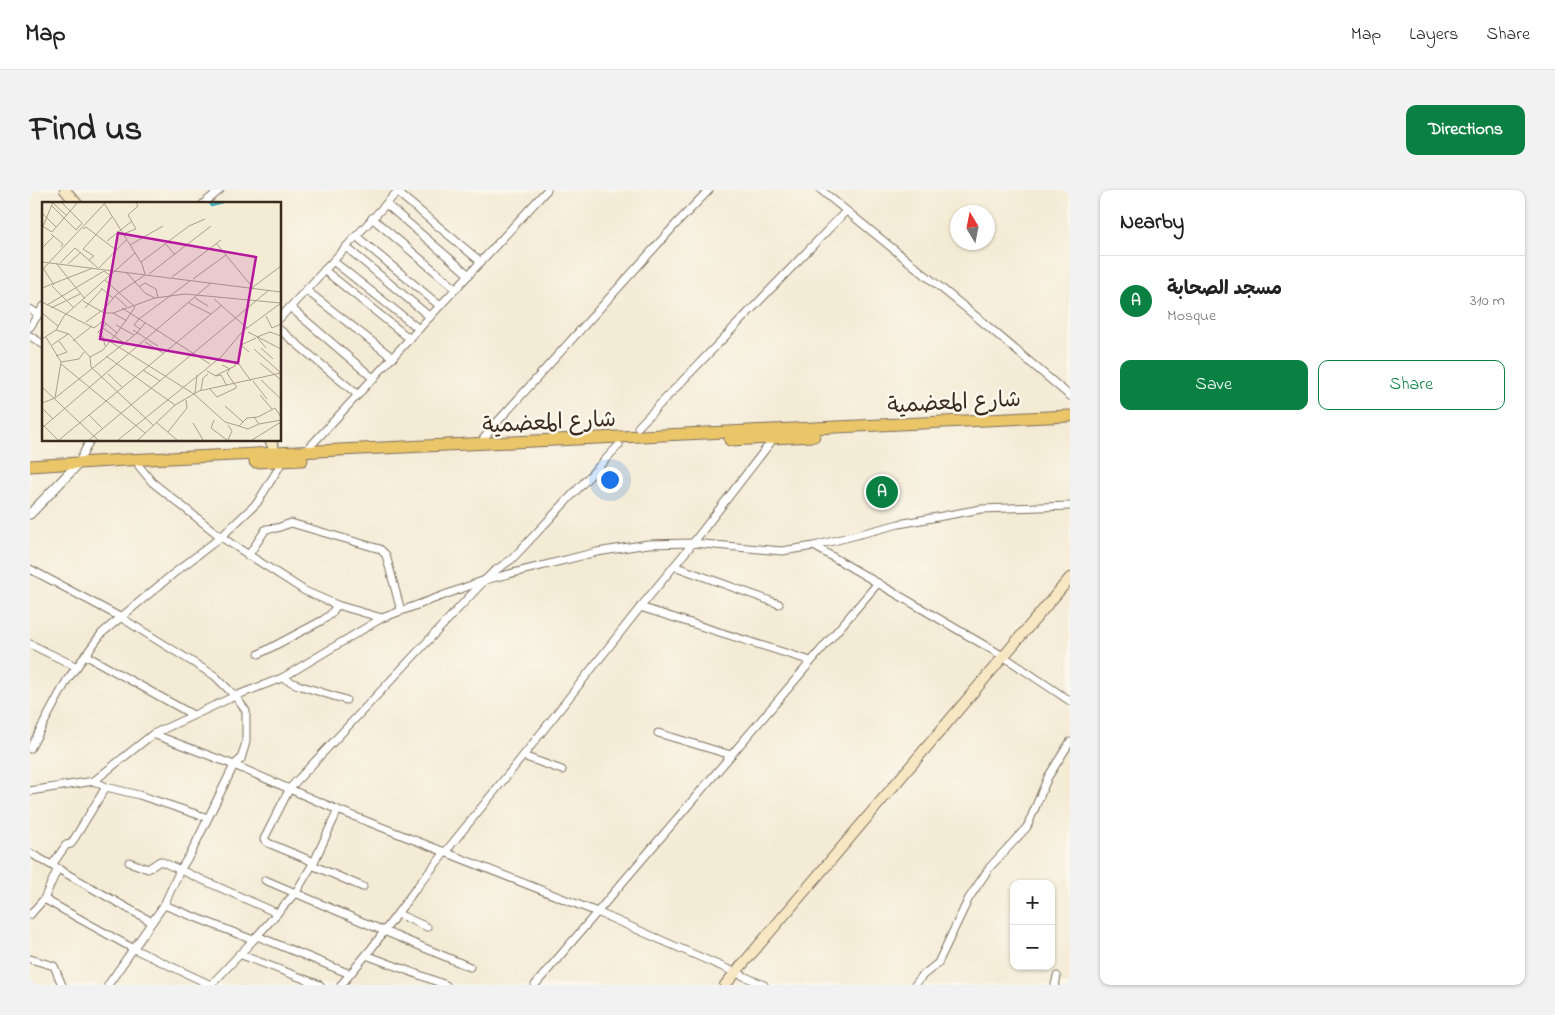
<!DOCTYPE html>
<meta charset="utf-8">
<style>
:root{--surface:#fff;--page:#f2f2f2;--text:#222;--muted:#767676;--line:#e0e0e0;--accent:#0b8043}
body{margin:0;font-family:"Indie Flower","Playpen Sans Arabic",sans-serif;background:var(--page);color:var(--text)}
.controls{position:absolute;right:15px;bottom:15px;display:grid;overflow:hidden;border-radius:10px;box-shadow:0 1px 4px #0004}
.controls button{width:45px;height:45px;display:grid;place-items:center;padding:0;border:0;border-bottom:1px solid var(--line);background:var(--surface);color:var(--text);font:25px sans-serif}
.compass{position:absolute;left:920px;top:15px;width:45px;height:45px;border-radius:50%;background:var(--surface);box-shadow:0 1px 4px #0004;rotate:350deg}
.you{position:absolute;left:579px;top:289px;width:18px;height:18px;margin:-12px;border:4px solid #fff;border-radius:50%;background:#1a73e8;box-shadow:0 0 0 8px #1a73e833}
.badge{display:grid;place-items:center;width:32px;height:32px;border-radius:50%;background:var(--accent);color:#fff;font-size:16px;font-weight:700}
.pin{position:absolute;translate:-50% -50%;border:2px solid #fff;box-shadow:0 1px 5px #0006}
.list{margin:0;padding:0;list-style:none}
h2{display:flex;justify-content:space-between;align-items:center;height:65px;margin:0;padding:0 20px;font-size:21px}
h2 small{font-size:16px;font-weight:400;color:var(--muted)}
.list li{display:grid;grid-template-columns:32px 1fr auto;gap:15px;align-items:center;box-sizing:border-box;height:90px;padding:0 20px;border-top:1px solid var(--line)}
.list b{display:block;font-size:19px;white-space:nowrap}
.list p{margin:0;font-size:16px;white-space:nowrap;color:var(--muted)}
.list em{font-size:16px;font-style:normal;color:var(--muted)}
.actions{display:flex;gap:10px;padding:15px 20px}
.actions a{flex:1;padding:11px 0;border:1px solid var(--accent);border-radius:10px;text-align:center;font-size:18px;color:var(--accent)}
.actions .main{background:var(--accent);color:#fff}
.map{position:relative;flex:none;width:1040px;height:795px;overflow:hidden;border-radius:10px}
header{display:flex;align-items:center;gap:30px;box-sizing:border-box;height:70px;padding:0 25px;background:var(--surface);border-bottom:1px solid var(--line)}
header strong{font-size:24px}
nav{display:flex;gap:28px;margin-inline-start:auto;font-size:18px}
.intro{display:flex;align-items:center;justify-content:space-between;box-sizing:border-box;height:120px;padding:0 30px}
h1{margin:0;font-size:35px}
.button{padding:12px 22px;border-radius:10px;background:var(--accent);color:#fff;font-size:18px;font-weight:700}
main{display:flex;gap:30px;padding:0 30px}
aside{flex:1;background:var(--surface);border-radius:10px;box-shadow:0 1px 4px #0004}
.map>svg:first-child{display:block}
</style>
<header>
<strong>Map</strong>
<nav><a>Map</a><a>Layers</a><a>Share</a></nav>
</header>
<div class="intro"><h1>Find us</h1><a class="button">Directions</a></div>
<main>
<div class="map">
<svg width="1040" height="795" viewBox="0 0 1040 795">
<rect width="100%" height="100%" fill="#fbf7ec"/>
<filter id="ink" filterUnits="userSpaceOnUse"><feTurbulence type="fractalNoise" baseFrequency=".02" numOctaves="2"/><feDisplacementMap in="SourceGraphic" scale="10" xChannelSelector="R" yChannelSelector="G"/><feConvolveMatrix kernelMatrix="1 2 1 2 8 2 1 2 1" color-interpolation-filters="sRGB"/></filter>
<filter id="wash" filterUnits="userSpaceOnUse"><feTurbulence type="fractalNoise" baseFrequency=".0096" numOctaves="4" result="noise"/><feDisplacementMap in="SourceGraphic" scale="20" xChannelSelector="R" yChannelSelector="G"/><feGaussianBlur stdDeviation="1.12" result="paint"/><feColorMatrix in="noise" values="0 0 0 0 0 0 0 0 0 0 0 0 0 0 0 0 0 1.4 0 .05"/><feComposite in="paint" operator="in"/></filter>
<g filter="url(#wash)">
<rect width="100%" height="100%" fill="#f4ebd5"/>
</g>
<g filter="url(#ink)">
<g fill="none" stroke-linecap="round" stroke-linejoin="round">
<g stroke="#7c6e5e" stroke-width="9">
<g id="minor">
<polyline points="791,0 948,128 1040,206"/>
<polyline points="367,2 451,72"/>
<polyline points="173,14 190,0"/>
<polyline points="356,14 439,85"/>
<polyline points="342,28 426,99"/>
<polyline points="326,46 410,116"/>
<polyline points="316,57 400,127"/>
<polyline points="303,71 389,139"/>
<polyline points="294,80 380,149"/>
<polyline points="276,100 363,168"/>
<polyline points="260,117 344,189"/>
<polyline points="0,119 8,124"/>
<polyline points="250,128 369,0"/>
<polyline points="0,137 14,116"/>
<polyline points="250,140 328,205"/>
<polyline points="0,146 14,155"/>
<polyline points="608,237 816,21"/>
<polyline points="449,254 469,230 646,34 679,0"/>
<polyline points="275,262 517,0"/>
<polyline points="48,274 60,250"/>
<polyline points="109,276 122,292 191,347 275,401 307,415 352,428"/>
<polyline points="784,356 973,466 1040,511"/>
<polyline points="218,366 236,339 247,338 261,333 350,359 356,365 371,421"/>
<polyline points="644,376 749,414"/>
<polyline points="0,379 90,427 185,486 205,506 216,521 216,552 211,569 204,575 161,663 150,680 134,715 122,732"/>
<polyline points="610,417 781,471"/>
<polyline points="0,454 47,477"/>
<polyline points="229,464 293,430 301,424 307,415"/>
<polyline points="55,465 163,525"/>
<polyline points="252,488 268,495 316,510"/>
<polyline points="628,543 701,565"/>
<polyline points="123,544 204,575 308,620 567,722 734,795"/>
<polyline points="0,559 37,490 72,443 143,384 191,347 227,313 253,271"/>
<polyline points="493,566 532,580"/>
<polyline points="64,591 76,597 109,605 178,628"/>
<polyline points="0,601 64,591 123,544 205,506 252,488 352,428 455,390 567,362 618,354 663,353 752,361 784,356 869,334 951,319 1040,316"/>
<polyline points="0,663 122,732 78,795"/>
<polyline points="99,672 118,679 130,671 247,723"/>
<polyline points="284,672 238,653 234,649 260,598 455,390 463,382 482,369 589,255"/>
<polyline points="22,675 36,655 41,654 76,597"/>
<polyline points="282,675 333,697"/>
<polyline points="235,690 354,741 440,777"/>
<polyline points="14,709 104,759 181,795"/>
<polyline points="134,715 223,750"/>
<polyline points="368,724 397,737"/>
<polyline points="0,725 14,709 28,678"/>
<polyline points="227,746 320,784"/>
<polyline points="209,764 290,795"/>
<polyline points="336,765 416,795"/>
<polyline points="0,769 24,776 32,795"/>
<polyline points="181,795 227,746 266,702 284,672 308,620"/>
<polyline points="311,795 341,759 387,697 493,566 604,425 663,353 744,248"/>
<polyline points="505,795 848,393"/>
<polyline points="885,795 892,786 908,773 939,708 960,677 997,637 1018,587 1040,552"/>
<polyline points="1025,795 1027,786"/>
</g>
</g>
<g stroke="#7c6e5e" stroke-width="11">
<polyline id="tertiary" points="0,324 48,274"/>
</g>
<g stroke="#7c6e5e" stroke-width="12">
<g id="secondary">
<polyline points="35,0 47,14"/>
<polyline points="240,250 246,263"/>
<polyline points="695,795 1040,388"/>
</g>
</g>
<g stroke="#7c6e5e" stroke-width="13">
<g id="primary">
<polyline points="700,250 784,246"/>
<polyline points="225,272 272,270"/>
<polyline points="0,276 96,270 1040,226"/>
</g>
</g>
<use href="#minor" stroke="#fff" stroke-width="7"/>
<use href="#tertiary" stroke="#fff" stroke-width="9"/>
<use href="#secondary" stroke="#f7e8c3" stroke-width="10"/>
<use href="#primary" stroke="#eac669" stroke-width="11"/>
</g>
</g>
<g text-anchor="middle" stroke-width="5" stroke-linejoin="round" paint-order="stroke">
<g font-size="22" fill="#3b2a1e" stroke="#fbf7ec">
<text transform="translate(924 211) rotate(-3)" y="8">شارع المعضمية</text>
<text transform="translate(519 231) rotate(-3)" y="8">شارع المعضمية</text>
</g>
</g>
<g transform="translate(12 12)">
<rect width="239" height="239" fill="#f4ebd5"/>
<path fill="none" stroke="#43b1be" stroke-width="2.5" d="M168,0L170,3L182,0"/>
<path fill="none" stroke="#aa9e8c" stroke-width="1" d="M11,1L25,14M62,1L100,62L103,72M10,4L34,28L40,21L19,0M1,12L14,25M0,24L10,30L36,0M0,27L11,0M41,27L44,25L74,48M9,32L21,42L19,45M81,32L94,27L86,13L96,4L94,0M65,39L90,19M123,41L133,53M174,41L212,87M88,43L121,24M0,46L12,34M47,58L52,54L41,47L70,15M0,60L239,90M99,60L147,24L163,17M14,61L43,97M18,61L33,46L56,66M26,62L39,50M1,66L12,83M57,66L84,38M0,68L64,0M84,70L103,91L113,96M107,72L169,24M130,75L179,38M151,77L184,53M63,78L93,105L75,131M10,84L32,106M97,85L103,81L114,87L116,96M211,85L239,64M0,86L51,66M59,86L71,96M73,94L85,105M153,96L166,104M172,97L205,126M0,100L52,126L61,119M147,101L169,112M5,103L62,69L69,74M9,106L38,92M43,106L60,87M80,106L168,162M60,109L75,92L103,73M0,111L16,124M62,111H71L113,96L143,92L239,101M71,111L85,119M224,114L230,126L239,122M44,120L59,109M74,123L92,133M61,126L82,141M98,127L92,123L97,117L148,79M14,128L27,132L48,155L61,148L75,131L61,119L62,111L41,99M91,128L116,144M206,130L239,147M4,135L19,160L13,196M0,137L14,128L22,114L93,51M31,139L50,124M67,139L152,192L183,220L197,224L205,216L216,215L233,206L239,215M103,140L121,151M10,143L26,132M63,144L61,135L56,130L64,122M219,146L231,157M224,146L215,135L228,130L239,134M212,147L239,171M207,150L199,143L214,136M14,154L25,150L17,139M64,154L133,203M48,155L49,165L112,224M19,160L37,157L42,150M196,161L209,179M218,161L239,178M19,162L103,231M180,163L188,167L185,171L193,183M101,168L118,179M165,169L174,174L179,173L185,184M66,172L80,185M173,174L193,164L194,159M219,178L239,197M211,179L225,197M0,185L56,238M168,187L175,195L194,186V183M159,188L161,176L166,172M153,191L155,173M218,193L230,207M0,201L13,196L95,131L103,121M183,204L201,220M0,206L11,217M47,213L61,227M212,215L217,222L239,218M172,218L169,226L185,238M115,221L135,238M151,221L161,238M0,222L16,238M197,224L206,227L217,222M0,226L169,81M126,230L145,206L144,198M17,238L180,103M47,238L227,88M76,238L179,155L201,129L239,101M96,238L133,203L157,189L239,171M186,238L190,229L186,223M210,238L239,220"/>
<path fill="#b5179e" fill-opacity="0.15" stroke="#b5179e" stroke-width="2.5" d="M76,31L214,55L196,161L58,137Z"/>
<rect width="239" height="239" fill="none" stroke="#3b2a1e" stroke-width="2.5"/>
</g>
</svg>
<div class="controls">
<button>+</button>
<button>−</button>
</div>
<svg class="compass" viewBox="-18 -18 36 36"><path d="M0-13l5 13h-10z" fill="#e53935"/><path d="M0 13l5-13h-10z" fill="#767676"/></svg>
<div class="you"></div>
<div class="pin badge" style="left:852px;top:302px">A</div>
</div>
<aside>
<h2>Nearby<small></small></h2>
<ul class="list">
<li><span class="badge">A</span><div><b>مسجد الصحابة</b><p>Mosque</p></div><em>310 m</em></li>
</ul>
<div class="actions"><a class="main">Save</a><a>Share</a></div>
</aside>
</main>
